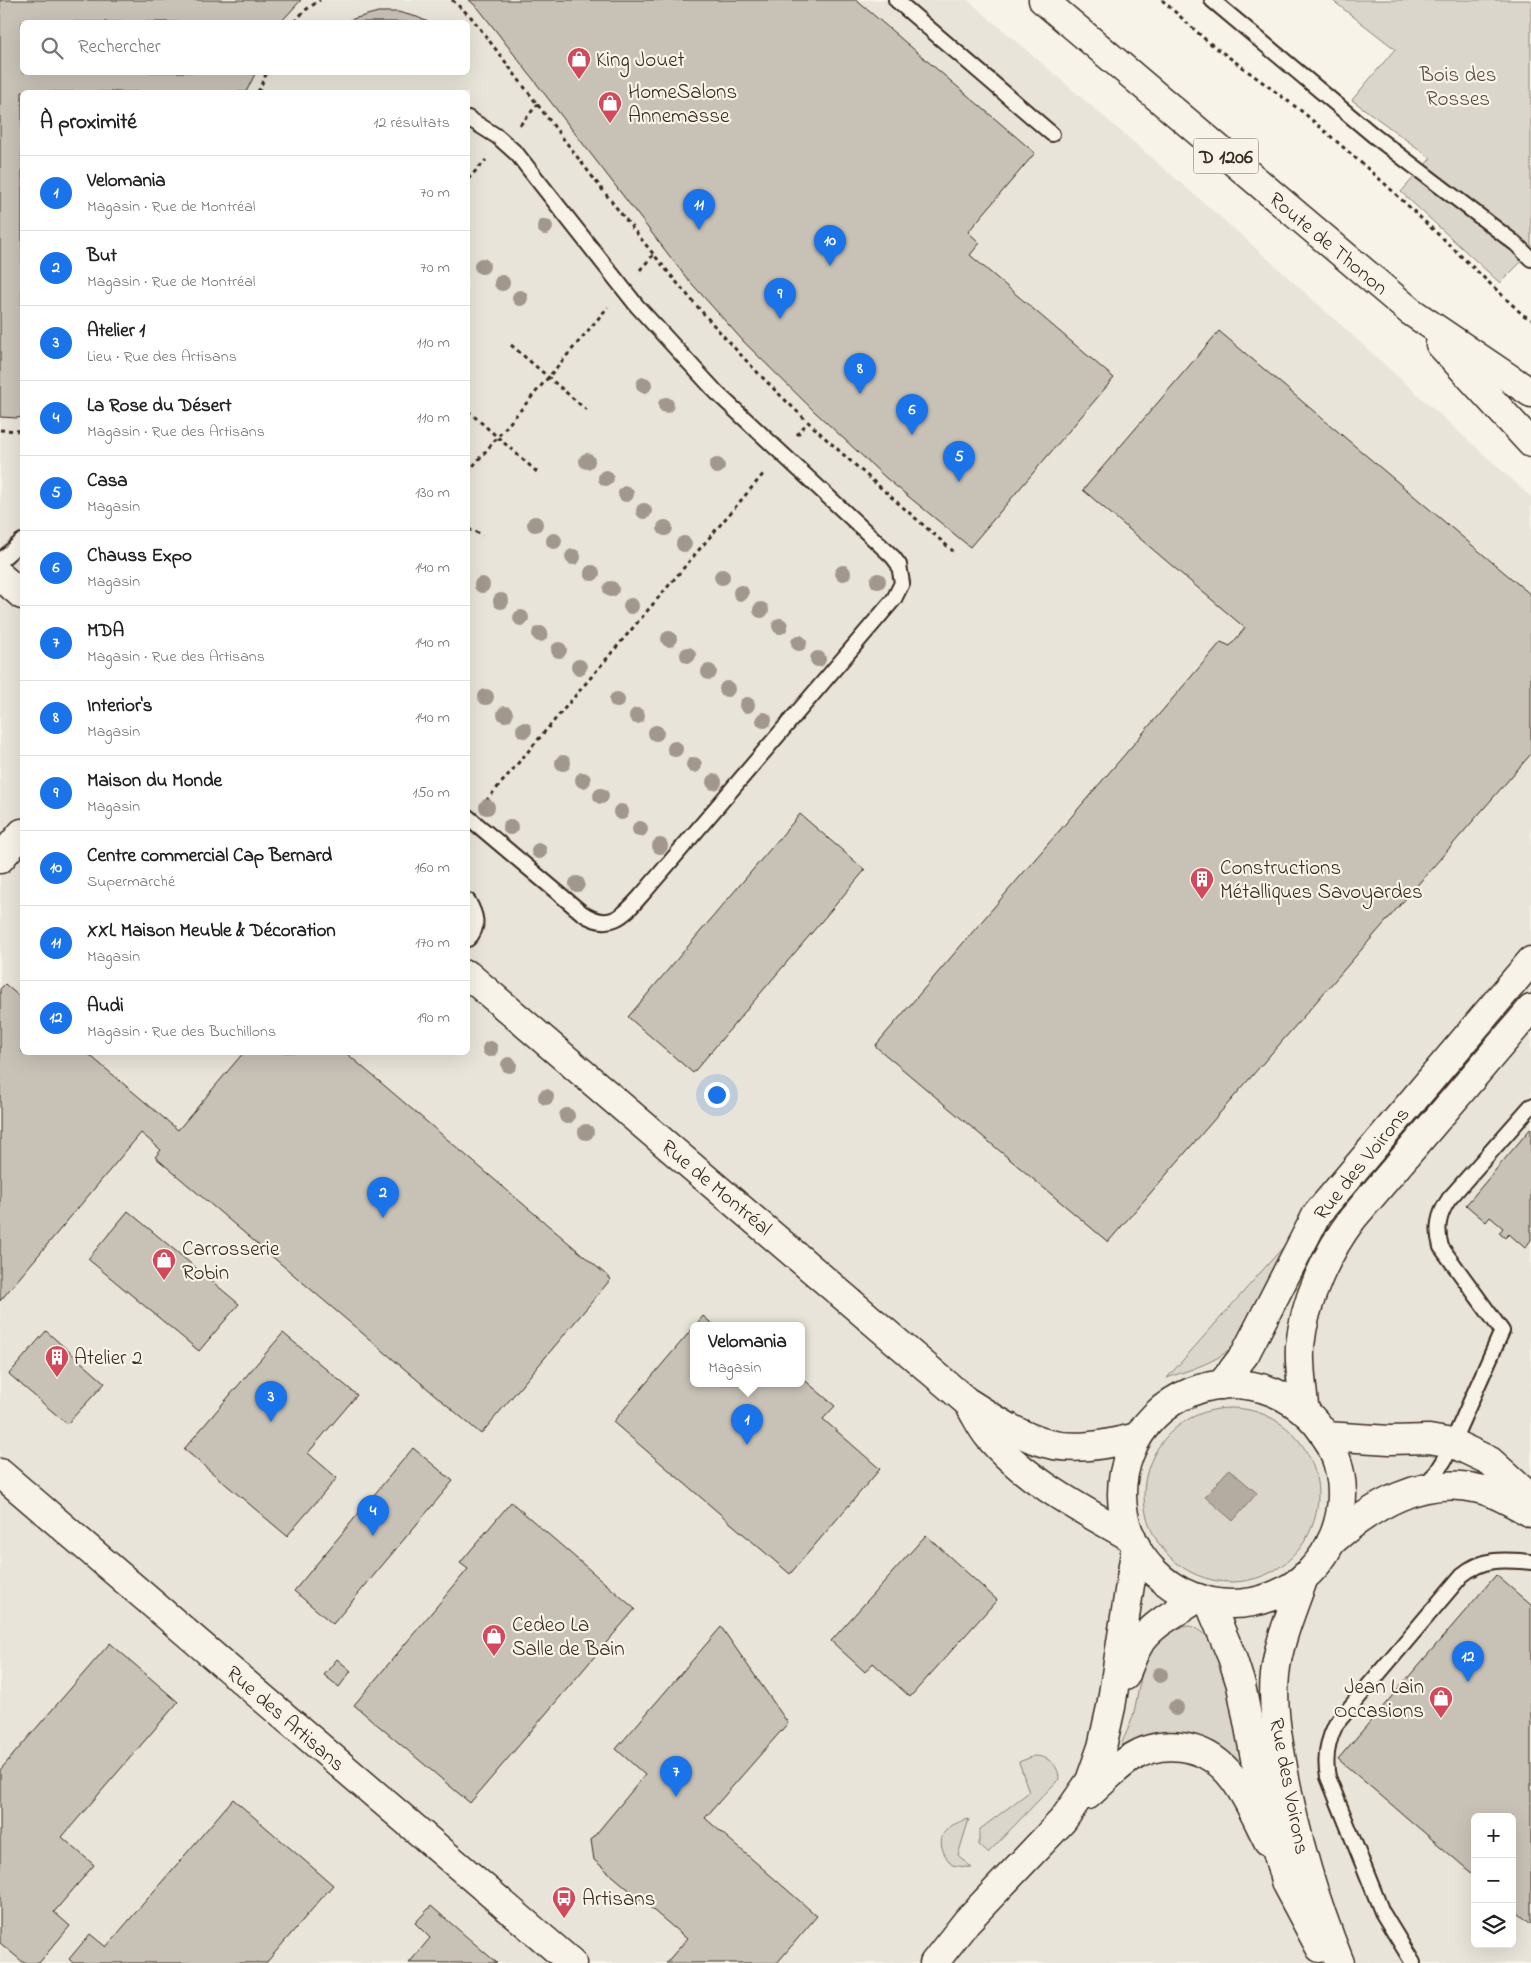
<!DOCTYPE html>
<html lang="fr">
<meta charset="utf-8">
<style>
:root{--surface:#fff;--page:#f6f6f6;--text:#222;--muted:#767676;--line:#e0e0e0;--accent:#1a73e8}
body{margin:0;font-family:"Indie Flower",sans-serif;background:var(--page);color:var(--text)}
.controls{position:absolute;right:15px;bottom:15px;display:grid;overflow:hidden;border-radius:8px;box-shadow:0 5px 20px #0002}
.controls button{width:45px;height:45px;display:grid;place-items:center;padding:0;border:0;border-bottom:1px solid var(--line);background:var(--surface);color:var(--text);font:25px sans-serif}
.you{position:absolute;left:716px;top:1094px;width:18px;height:18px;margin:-12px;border:4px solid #fff;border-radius:50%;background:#1a73e8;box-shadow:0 0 0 8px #1a73e833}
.badge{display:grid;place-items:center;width:32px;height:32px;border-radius:50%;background:var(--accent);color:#fff;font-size:16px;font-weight:700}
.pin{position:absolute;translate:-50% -41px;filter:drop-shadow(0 1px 2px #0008)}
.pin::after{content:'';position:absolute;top:26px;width:18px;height:15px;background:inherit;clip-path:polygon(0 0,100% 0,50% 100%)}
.popup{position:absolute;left:690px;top:1322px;width:115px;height:65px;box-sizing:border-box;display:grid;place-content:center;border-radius:8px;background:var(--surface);filter:drop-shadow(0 1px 4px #0005);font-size:16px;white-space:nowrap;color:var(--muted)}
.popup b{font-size:19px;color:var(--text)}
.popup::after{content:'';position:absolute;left:50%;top:100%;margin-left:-10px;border:10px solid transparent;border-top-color:var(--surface)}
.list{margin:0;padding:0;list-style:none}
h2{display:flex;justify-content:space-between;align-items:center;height:65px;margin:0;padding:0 20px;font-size:21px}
h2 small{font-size:16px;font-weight:400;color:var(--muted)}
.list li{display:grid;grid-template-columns:32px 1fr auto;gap:15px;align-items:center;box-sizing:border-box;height:75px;padding:0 20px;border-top:1px solid var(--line)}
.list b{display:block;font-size:19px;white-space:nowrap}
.list p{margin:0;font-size:16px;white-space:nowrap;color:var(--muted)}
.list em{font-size:16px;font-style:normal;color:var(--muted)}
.icon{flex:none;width:28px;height:28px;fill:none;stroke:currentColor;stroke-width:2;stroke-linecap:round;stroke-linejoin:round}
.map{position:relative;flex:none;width:1531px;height:1963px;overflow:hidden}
.search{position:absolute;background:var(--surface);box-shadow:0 5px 20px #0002;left:20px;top:20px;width:450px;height:55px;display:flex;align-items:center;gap:12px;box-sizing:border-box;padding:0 18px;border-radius:8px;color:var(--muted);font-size:19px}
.panel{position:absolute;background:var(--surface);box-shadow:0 5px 20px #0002;left:20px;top:90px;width:450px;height:965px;border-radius:8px}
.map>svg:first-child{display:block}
</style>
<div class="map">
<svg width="1531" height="1963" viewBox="0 0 1531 1963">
<rect width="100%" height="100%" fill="#f7f3e8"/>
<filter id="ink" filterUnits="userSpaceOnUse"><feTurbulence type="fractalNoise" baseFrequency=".02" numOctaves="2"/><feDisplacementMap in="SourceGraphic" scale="10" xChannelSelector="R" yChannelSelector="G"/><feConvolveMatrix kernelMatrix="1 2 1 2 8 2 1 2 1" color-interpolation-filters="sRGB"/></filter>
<g filter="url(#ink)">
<path fill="#e9e4d9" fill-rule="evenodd" d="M0,0H968L1239,233L1531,497V1963H0ZM22,22H468V72H22ZM22,92H468V1052H22ZM693,1326H801V1384H693ZM1475,1817H1512V1944H1475Z"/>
<g fill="#dbd6cb" stroke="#8b8074">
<polygon points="1332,0 1531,0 1531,252 1500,283 1401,192 1431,158 1352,100 1395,49"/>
<path d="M1285,1245C1269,1281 1252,1339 1217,1358C1201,1367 1183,1372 1167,1378Z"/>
<circle cx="1231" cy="1495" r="87"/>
<path d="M1188,1626C1227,1629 1238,1731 1244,1763L1237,1768L1123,1749L1121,1745C1125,1735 1130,1726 1133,1716C1142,1680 1141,1634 1188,1626Z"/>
<path d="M1034,1756C1048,1756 1059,1765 1059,1779L988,1853L979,1845V1830L1029,1792L1019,1762Z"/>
<path d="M969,1819L958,1855L972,1868L952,1865C932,1841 941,1826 969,1819Z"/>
</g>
<polygon fill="#b4aca0" stroke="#84786c" points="1229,1469 1257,1493 1233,1521 1205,1497"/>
<g fill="#c8c1b6" stroke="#3b2a1e">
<polygon points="0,0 301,0 281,22 22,22 22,72 256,72 246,92 22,92 22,417 17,418 0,417"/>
<polygon points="469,0 856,0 1035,153 968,232 980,243 970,255 1114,378 970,547 886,478 815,412 744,342 685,276 479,9"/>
<polygon points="378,12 398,12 417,17 428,22 342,22"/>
<polygon points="1219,331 1531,595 1531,754 1108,1242 875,1046 1221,642 1230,646 1245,628 1083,490"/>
<polygon points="800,814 865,870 693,1073 628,1017"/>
<polygon points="5,984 22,999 22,1052 86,1052 178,1130 244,1052 345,1052 611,1279 481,1434 155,1157 161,1150 141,1133 0,1301 0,989"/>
<polygon points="1531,1128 1531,1240 1525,1248 1509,1234 1505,1238 1499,1233 1503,1228 1490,1217 1486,1222 1466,1205"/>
<polygon points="128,1211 239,1304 199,1351 88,1259"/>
<polygon points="703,1316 715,1326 695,1326"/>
<polygon points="693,1328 693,1384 801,1384 801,1377 835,1406 823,1419 880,1469 790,1574 613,1422"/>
<polygon points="46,1331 105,1383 67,1424 9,1374"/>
<polygon points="283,1333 357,1395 308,1453 337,1478 287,1536 184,1449"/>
<polygon points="413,1448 453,1481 333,1624 294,1591"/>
<polygon points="511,1502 635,1609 470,1803 354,1705 468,1569 460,1563"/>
<polygon points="926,1535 997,1600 910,1697 873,1663 865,1672 831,1641"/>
<polygon points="1496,1575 1531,1605 1531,1924 1512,1908 1512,1817 1475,1817 1475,1876 1338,1759"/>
<polygon points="721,1627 788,1723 705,1818 817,1916 777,1963 666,1963 687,1939 594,1860 591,1840 645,1775 616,1749"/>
<polygon points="110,1643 178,1702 62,1837 94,1865 54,1912 70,1926 39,1963 24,1963 0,1943 0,1770"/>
<polygon points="337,1659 351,1671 339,1687 324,1675"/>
<polygon points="233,1799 333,1885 266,1963 73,1963 69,1959 90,1934 106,1947"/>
<polygon points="431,1906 497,1963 409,1963 430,1938 415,1923"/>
</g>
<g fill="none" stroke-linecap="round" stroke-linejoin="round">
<g stroke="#3b2a1e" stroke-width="18">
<g id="lane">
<polyline points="896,0 1052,134"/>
<polyline points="1212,0 1373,135 1516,244 1531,259"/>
<path d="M468,118L498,137L517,154L637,306L717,393L893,557L899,565L902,583L894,599L647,889C627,911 613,934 582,913L468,817"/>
<polyline points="0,561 22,541"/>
<path d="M468,901C476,915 480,927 468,939"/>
<path d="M1424,1485L1437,1472L1445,1459L1502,1331L1441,1247C1436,1229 1438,1215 1449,1199L1531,1106"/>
<path d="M1413,1963L1382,1912L1328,1777C1324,1758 1327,1742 1336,1724L1462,1575C1484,1557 1505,1560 1531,1562"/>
</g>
</g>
<g stroke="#3b2a1e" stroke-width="31">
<g id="street">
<polyline points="0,859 22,833"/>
<polyline points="0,1473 572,1963"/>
<path d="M1125,1676C1130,1664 1134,1650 1142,1640C1155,1622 1179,1611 1198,1598"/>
<path d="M1088,1795C1102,1783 1115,1768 1131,1758C1162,1738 1203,1744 1228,1772C1245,1791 1256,1818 1268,1841"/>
<polyline points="934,1963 967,1921 1063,1820 1090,1781 1102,1747 1111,1707 1136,1546"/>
</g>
</g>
<g stroke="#3b2a1e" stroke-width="31">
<g id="secondary">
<polyline points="0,576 22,595"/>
<path d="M468,975L966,1401C1035,1445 1055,1458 1137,1437"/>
<circle cx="1232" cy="1494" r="110"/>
<polyline points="1221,1385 1245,1354 1317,1214 1531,961"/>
<path d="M971,1408C977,1418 982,1429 989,1437C1026,1481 1083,1510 1132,1538"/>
<path d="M1305,1412C1302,1390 1299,1368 1300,1346C1304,1302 1327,1252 1353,1218L1531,1009"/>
<polyline points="1325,1436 1390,1440 1429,1439 1452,1443 1490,1461 1531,1498"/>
<path d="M1331,1542C1372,1506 1422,1475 1479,1489C1498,1493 1514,1504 1531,1513"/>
<path d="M1304,1577C1293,1609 1278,1642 1275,1675C1272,1704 1277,1734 1282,1762C1294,1831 1314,1899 1340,1963"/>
<polyline points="1209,1602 1232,1657 1241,1685 1263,1800 1286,1884 1320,1948"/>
</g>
</g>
<g stroke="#3b2a1e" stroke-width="31">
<g id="primary">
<polyline points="1043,0 1410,311 1531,393"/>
<polyline points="1440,344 1531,443"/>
</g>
</g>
<g stroke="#3b2a1e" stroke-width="3" stroke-dasharray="4 4" stroke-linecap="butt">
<path d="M452,0L471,17C552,122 630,232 719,331C791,412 872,480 953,551"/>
<polyline points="1162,0 1207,41 1304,113 1383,182 1523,315 1531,319"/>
<polyline points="295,22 304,11 320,0"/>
<polyline points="258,92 267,72"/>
<polyline points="520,125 538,104"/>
<polyline points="468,179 486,160"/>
<polyline points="640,270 654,254"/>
<polyline points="511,345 590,413"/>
<polyline points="468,411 537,472"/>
<polyline points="0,430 22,431"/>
<polyline points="797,435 807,423"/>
<polyline points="468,472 608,307"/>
<polyline points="468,529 483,535"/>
<polyline points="486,801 765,472"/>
</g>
<use href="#lane" stroke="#f7f3e8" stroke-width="14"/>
<use href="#street" stroke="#f7f3e8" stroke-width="28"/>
<use href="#secondary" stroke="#f7f3e8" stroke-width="28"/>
<use href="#primary" stroke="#f7f3e8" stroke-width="28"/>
</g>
<g fill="#a1978c">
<circle cx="545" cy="227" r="8"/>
<circle cx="482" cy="266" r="8"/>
<circle cx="502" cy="283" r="8"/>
<circle cx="520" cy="298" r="8"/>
<circle cx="644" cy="385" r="8"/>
<circle cx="666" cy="405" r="8"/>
<circle cx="587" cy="461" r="8"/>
<circle cx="717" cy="466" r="8"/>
<circle cx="606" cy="478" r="8"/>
<circle cx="626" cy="494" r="8"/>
<circle cx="644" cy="511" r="8"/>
<circle cx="535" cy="524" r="8"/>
<circle cx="665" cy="528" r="8"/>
<circle cx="554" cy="541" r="8"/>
<circle cx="684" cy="544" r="8"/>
<circle cx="573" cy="557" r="8"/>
<circle cx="592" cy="573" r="8"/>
<circle cx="843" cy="573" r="8"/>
<circle cx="722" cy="577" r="8"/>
<circle cx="878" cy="581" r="8"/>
<circle cx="482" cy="585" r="8"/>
<circle cx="611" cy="589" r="8"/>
<circle cx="741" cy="593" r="8"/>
<circle cx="501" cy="601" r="8"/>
<circle cx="631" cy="606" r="8"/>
<circle cx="761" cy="610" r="8"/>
<circle cx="521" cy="618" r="8"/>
<circle cx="780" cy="626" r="8"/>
<circle cx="540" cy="634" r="8"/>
<circle cx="669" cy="639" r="8"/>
<circle cx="799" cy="643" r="8"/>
<circle cx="559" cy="650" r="8"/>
<circle cx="688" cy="655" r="8"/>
<circle cx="818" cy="659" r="8"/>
<circle cx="579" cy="667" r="8"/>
<circle cx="709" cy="672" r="8"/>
<circle cx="727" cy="689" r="8"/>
<circle cx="486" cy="697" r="8"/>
<circle cx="617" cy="700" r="8"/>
<circle cx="747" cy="705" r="8"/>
<circle cx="505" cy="714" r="8"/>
<circle cx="637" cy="716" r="8"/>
<circle cx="764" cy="720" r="8"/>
<circle cx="524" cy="730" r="8"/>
<circle cx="656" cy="733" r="8"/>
<circle cx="675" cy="749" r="8"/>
<circle cx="563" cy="763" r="8"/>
<circle cx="694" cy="765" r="8"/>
<circle cx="583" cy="780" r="8"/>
<circle cx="714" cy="782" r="8"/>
<circle cx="601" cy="796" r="8"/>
<circle cx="487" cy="807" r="8"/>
<circle cx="621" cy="812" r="8"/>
<circle cx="510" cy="827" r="8"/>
<circle cx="640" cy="829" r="8"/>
<circle cx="660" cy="846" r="8"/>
<circle cx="539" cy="851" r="8"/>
<circle cx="577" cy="884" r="8"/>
<circle cx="490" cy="1049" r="8"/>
<circle cx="509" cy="1065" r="8"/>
<circle cx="546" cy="1097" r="8"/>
<circle cx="567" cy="1116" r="8"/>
<circle cx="586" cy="1132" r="8"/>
<circle cx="1160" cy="1675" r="8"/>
<circle cx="1176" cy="1708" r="8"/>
</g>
</g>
<defs>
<g id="shop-pin" transform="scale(1.25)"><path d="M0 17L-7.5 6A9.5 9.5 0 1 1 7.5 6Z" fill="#d1495b" stroke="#f7f3e8"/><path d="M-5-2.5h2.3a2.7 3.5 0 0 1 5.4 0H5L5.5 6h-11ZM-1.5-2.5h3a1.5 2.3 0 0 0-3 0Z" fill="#fff"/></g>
<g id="building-pin" transform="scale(1.25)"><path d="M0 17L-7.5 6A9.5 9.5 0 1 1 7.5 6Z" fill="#d1495b" stroke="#f7f3e8"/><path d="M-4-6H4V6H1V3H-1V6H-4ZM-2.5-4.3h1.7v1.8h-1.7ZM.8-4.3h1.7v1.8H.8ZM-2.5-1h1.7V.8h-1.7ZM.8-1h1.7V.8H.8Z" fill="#fff"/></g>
<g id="bus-pin" transform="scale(1.25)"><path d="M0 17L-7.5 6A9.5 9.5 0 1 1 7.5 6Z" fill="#d1495b" stroke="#f7f3e8"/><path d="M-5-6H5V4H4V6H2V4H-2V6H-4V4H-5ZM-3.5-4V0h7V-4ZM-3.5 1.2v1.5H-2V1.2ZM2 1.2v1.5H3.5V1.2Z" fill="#fff"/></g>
</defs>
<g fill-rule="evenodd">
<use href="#shop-pin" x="579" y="59"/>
<use href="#shop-pin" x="610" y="103"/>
<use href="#building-pin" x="1202" y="879"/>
<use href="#shop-pin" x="164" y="1260"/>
<use href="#building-pin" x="57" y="1357"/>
<use href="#shop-pin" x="494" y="1636"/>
<use href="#shop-pin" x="1441" y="1698"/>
<use href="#bus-pin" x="564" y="1898"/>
</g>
<g text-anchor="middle" stroke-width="4.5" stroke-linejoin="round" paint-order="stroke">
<rect fill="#f7f3e8" stroke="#73665b" stroke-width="1" x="1193.5" y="138.5" width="65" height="35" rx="4"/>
<g font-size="20" font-weight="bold" fill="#3b2a1e">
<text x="1226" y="163">D 1206</text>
</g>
<g font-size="21" fill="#3b2a1e" stroke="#f7f3e8" text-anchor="start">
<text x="596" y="66">King Jouet</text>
<text x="628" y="98">HomeSalons<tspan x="628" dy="24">Annemasse</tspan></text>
<text x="1220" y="874">Constructions<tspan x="1220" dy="24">Métalliques Savoyardes</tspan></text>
<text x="182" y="1255">Carrosserie<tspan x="182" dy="24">Robin</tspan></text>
<text x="74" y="1364">Atelier 2</text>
<text x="512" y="1631">Cedeo La<tspan x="512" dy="24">Salle de Bain</tspan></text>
<text x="1424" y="1693" text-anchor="end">Jean Lain<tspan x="1424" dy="24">Occasions</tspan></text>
<text x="582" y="1905">Artisans</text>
</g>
<g font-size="21" fill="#5b4c41" stroke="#f7f3e8">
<text x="1458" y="81">Bois des<tspan x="1458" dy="24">Rosses</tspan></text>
</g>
<g font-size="21" fill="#3b2a1e" stroke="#f7f3e8">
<text transform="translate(1329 243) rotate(40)" y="7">Route de Thonon</text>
<text transform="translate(1361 1163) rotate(-51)" y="7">Rue des Voirons</text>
<text transform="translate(717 1187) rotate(40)" y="7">Rue de Montréal</text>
<text transform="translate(286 1718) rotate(41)" y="7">Rue des Artisans</text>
<text transform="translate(1290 1786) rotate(79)" y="7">Rue des Voirons</text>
</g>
</g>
</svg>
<div class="controls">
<button>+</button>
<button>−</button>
<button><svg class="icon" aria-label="layers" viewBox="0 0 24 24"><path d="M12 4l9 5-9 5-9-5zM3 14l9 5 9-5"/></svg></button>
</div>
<div class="you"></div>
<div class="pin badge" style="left:747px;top:1445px">1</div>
<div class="popup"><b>Velomania</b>Magasin</div>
<div class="pin badge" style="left:383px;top:1218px">2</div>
<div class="pin badge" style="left:271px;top:1422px">3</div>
<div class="pin badge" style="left:373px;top:1536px">4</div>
<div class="pin badge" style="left:959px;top:482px">5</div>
<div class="pin badge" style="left:912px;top:435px">6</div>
<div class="pin badge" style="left:676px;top:1797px">7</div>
<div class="pin badge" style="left:860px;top:394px">8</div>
<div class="pin badge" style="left:780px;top:319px">9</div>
<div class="pin badge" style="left:830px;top:266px">10</div>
<div class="pin badge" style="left:699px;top:230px">11</div>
<div class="pin badge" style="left:1468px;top:1682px">12</div>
<div class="search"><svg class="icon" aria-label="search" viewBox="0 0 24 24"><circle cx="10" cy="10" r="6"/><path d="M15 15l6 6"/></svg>Rechercher</div>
<section class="panel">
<h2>À proximité<small>12 résultats</small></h2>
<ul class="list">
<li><span class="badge">1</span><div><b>Velomania</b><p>Magasin · Rue de Montréal</p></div><em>70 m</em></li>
<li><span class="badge">2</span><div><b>But</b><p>Magasin · Rue de Montréal</p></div><em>70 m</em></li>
<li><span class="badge">3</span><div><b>Atelier 1</b><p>Lieu · Rue des Artisans</p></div><em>110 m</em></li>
<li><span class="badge">4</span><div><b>La Rose du Désert</b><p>Magasin · Rue des Artisans</p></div><em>110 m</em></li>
<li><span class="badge">5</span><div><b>Casa</b><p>Magasin</p></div><em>130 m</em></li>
<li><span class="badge">6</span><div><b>Chauss Expo</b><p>Magasin</p></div><em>140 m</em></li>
<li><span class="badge">7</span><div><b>MDA</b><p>Magasin · Rue des Artisans</p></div><em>140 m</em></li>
<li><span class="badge">8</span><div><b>Interior's</b><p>Magasin</p></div><em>140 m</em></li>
<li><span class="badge">9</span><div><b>Maison du Monde</b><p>Magasin</p></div><em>150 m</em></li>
<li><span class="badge">10</span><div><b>Centre commercial Cap Bernard</b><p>Supermarché</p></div><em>160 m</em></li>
<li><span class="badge">11</span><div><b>XXL Maison Meuble &amp; Décoration</b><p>Magasin</p></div><em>170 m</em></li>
<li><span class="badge">12</span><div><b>Audi</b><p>Magasin · Rue des Buchillons</p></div><em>190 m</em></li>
</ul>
</section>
</div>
